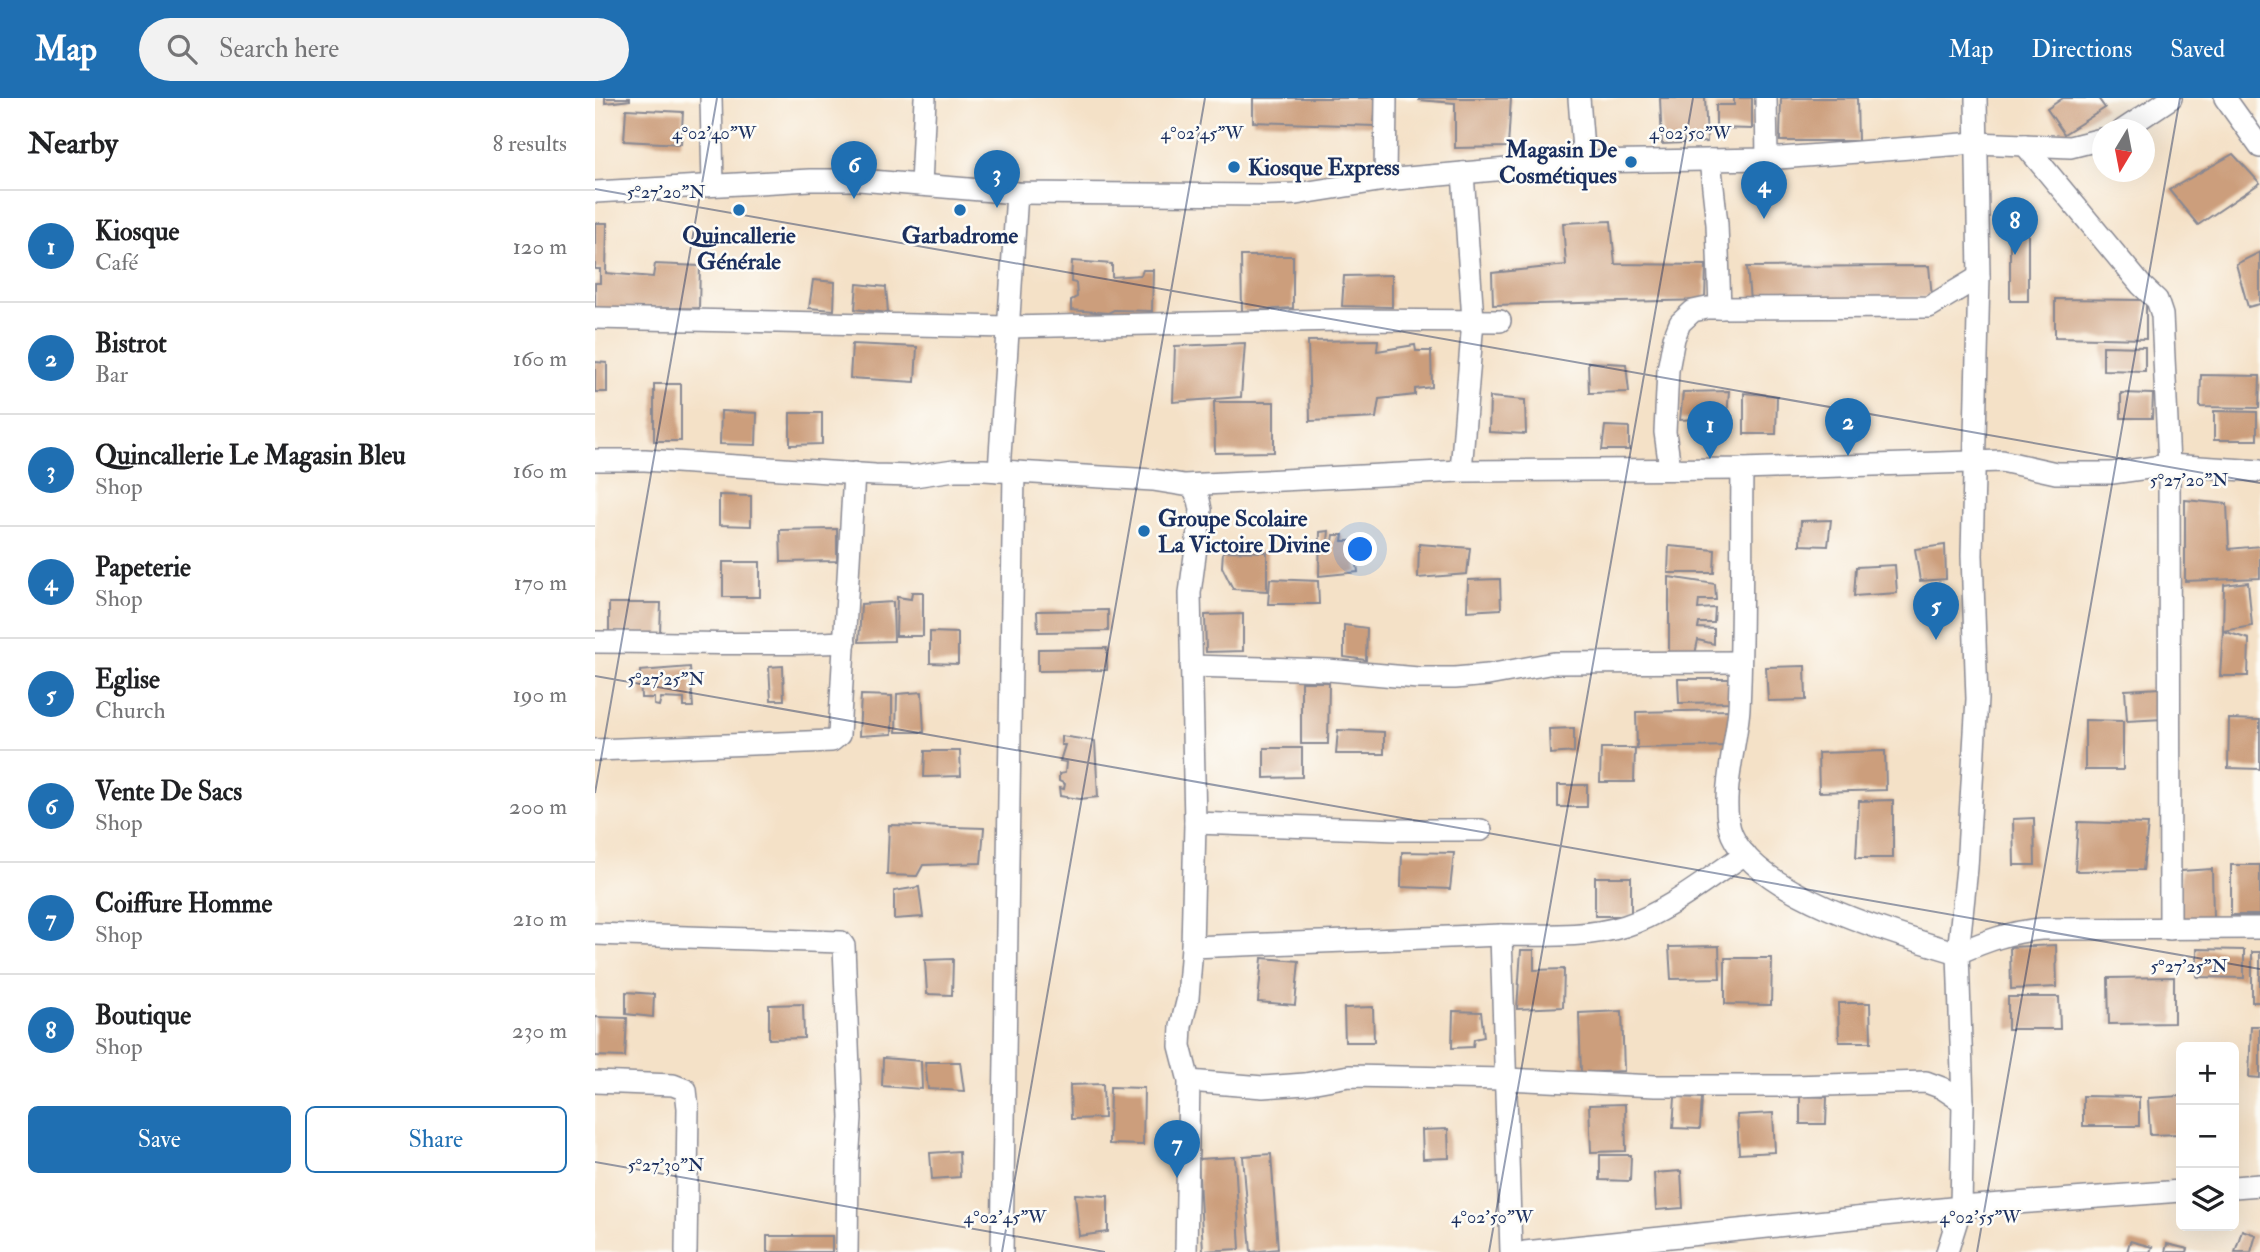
<!DOCTYPE html>
<meta charset="utf-8">
<style>
:root{--surface:#fff;--page:#f2f2f2;--text:#202124;--muted:#757577;--line:#e0e0e0;--accent:#1f6fb2}
body{margin:0;font-family:"IM FELL Double Pica",serif;background:var(--page);color:var(--text)}
.controls{position:absolute;right:21px;bottom:21px;display:grid;overflow:hidden;border-radius:10px;box-shadow:0 7px 28px #0002}
.controls button{width:63px;height:63px;display:grid;place-items:center;padding:0;border:0;border-bottom:2px solid var(--line);background:var(--surface);color:var(--text);font:35px sans-serif}
.compass{position:absolute;left:1497px;top:21px;width:63px;height:63px;border-radius:50%;background:var(--surface);box-shadow:0 7px 28px #0002;rotate:190deg}
.you{position:absolute;left:766px;top:452px;width:24px;height:24px;margin:-18px;border:5px solid #fff;border-radius:50%;background:#1a73e8;box-shadow:0 0 0 10px #1a73e833}
.badge{display:grid;place-items:center;width:46px;height:46px;border-radius:50%;background:var(--accent);color:#fff;font-size:23px;font-weight:700}
.pin{position:absolute;translate:-50% -58px;filter:drop-shadow(0 2px 4px #0008)}
.pin::after{content:'';position:absolute;top:37px;width:24px;height:21px;background:inherit;clip-path:polygon(0 0,100% 0,50% 100%)}
.list{margin:0;padding:0;list-style:none}
h2{display:flex;justify-content:space-between;align-items:center;height:91px;margin:0;padding:0 28px;font-size:30px}
h2 small{font-size:23px;font-weight:400;color:var(--muted)}
.list li{display:grid;grid-template-columns:46px 1fr auto;gap:21px;align-items:center;box-sizing:border-box;height:112px;padding:0 28px;border-top:2px solid var(--line)}
.list b{display:block;font-size:26px;white-space:nowrap}
.list p{margin:0;font-size:23px;white-space:nowrap;color:var(--muted)}
.list em{font-size:23px;font-style:normal;color:var(--muted)}
.actions{display:flex;gap:14px;padding:21px 28px}
.actions a{flex:1;padding:16px 0;border:2px solid var(--accent);border-radius:10px;text-align:center;font-size:24px;color:var(--accent)}
.actions .main{background:var(--accent);color:#fff}
.icon{flex:none;width:38px;height:38px;fill:none;stroke:currentColor;stroke-width:2;stroke-linecap:round;stroke-linejoin:round}
.map{position:relative;flex:none;width:1665px;height:1154px;overflow:hidden}
header{display:flex;align-items:center;gap:42px;box-sizing:border-box;height:98px;padding:0 35px;background:var(--accent);color:#fff}
header strong{font-size:33px}
nav{display:flex;gap:38px;margin-inline-start:auto;font-size:24px}
.search{width:490px;height:63px;background:var(--page);display:flex;align-items:center;gap:18px;box-sizing:border-box;padding:0 24px;border-radius:38px;color:var(--muted);font-size:26px}
main{display:flex}
aside{flex:1;background:var(--surface)}
.map>svg:first-child{display:block}
</style>
<header>
<strong>Map</strong>
<div class="search"><svg class="icon" aria-label="search" viewBox="0 0 24 24"><circle cx="10" cy="10" r="6"/><path d="M15 15l6 6"/></svg>Search here</div>
<nav><a>Map</a><a>Directions</a><a>Saved</a></nav>
</header>
<main>
<aside>
<h2>Nearby<small>8 results</small></h2>
<ul class="list">
<li><span class="badge">1</span><div><b>Kiosque</b><p>Café</p></div><em>120 m</em></li>
<li><span class="badge">2</span><div><b>Bistrot</b><p>Bar</p></div><em>160 m</em></li>
<li><span class="badge">3</span><div><b>Quincallerie Le Magasin Bleu</b><p>Shop</p></div><em>160 m</em></li>
<li><span class="badge">4</span><div><b>Papeterie</b><p>Shop</p></div><em>170 m</em></li>
<li><span class="badge">5</span><div><b>Eglise</b><p>Church</p></div><em>190 m</em></li>
<li><span class="badge">6</span><div><b>Vente De Sacs</b><p>Shop</p></div><em>200 m</em></li>
<li><span class="badge">7</span><div><b>Coiffure Homme</b><p>Shop</p></div><em>210 m</em></li>
<li><span class="badge">8</span><div><b>Boutique</b><p>Shop</p></div><em>230 m</em></li>
</ul>
<div class="actions"><a class="main">Save</a><a>Share</a></div>
</aside>
<div class="map">
<svg width="1665" height="1154" viewBox="0 0 1665 1154">
<rect width="100%" height="100%" fill="#fdfcf7"/>
<filter id="ink" filterUnits="userSpaceOnUse"><feTurbulence type="fractalNoise" baseFrequency=".0143" numOctaves="2"/><feDisplacementMap in="SourceGraphic" scale="14" xChannelSelector="R" yChannelSelector="G"/><feConvolveMatrix kernelMatrix="1 2 1 2 8 2 1 2 1" color-interpolation-filters="sRGB"/></filter>
<filter id="wash" filterUnits="userSpaceOnUse"><feTurbulence type="fractalNoise" baseFrequency=".00686" numOctaves="4" result="noise"/><feDisplacementMap in="SourceGraphic" scale="28" xChannelSelector="R" yChannelSelector="G"/><feGaussianBlur stdDeviation="1.57" result="paint"/><feColorMatrix in="noise" values="0 0 0 0 0 0 0 0 0 0 0 0 0 0 0 0 0 1.4 0 .05"/><feComposite in="paint" operator="in"/></filter>
<g filter="url(#wash)">
<rect width="100%" height="100%" fill="#f4e1c7"/>
<g id="blocks">
<g fill="#cc9e7c">
<polygon points="10,0 35,0 35,2 10,5"/>
<polygon points="658,0 781,0 779,28 658,24"/>
<polygon points="824,0 916,0 913,49 860,50 860,5 824,2"/>
<polygon points="1065,0 1110,0 1112,44 1067,46"/>
<polygon points="1139,0 1157,0 1157,31 1121,30 1121,7 1139,7"/>
<polygon points="1186,0 1262,0 1263,43 1185,43"/>
<polygon points="1468,0 1503,0 1510,10 1469,36 1452,11"/>
<polygon points="31,11 88,14 86,46 29,43"/>
<polygon points="1638,56 1665,85 1603,127 1574,92"/>
<polygon points="1016,123 1020,166 1111,167 1110,202 898,207 897,175 971,167 968,125"/>
<polygon points="0,125 12,125 11,175 58,179 60,166 105,168 104,210 0,211 0,185 5,185 5,171 0,171"/>
<rect x="1415" y="136" width="18" height="67"/>
<polygon points="1665,154 1665,206 1653,209 1641,166"/>
<polygon points="646,158 698,158 698,210 647,213"/>
<polygon points="477,163 517,166 517,179 546,177 548,172 558,172 557,213 519,212 513,215 476,212 476,202 482,199 481,185 476,184"/>
<polygon points="1334,168 1337,199 1155,203 1152,169"/>
<polygon points="797,177 797,209 747,208 749,178"/>
<polygon points="218,182 240,184 239,212 214,210"/>
<polygon points="262,186 291,189 293,215 260,211"/>
<polygon points="1460,201 1551,202 1551,241 1460,239"/>
<polygon points="783,242 782,253 820,247 821,253 836,253 837,289 820,291 820,297 784,301 781,320 715,323 713,243"/>
<polygon points="650,245 646,299 578,304 580,248"/>
<polygon points="257,246 322,249 320,284 255,280"/>
<polygon points="1508,248 1550,249 1550,273 1508,272"/>
<polygon points="0,264 12,265 12,294 0,294"/>
<polygon points="993,264 1031,266 1034,294 994,295"/>
<polygon points="1606,277 1665,278 1664,310 1605,309"/>
<rect x="59" y="286" width="27" height="57"/>
<polygon points="1134,293 1132,319 1085,322 1088,294"/>
<polygon points="1149,295 1182,298 1181,336 1149,336"/>
<polygon points="1526,295 1558,296 1557,320 1526,320"/>
<polygon points="895,299 930,302 931,336 894,334"/>
<polygon points="619,304 679,304 679,354 620,355"/>
<polygon points="126,313 162,315 161,347 125,346"/>
<polygon points="1619,313 1662,314 1662,342 1619,342"/>
<polygon points="195,315 227,315 227,346 195,347"/>
<polygon points="1010,328 1034,329 1034,352 1007,352"/>
<polygon points="124,397 156,398 156,428 124,427"/>
<polygon points="1590,402 1632,406 1634,451 1665,448 1665,480 1590,483"/>
<polygon points="1236,422 1233,448 1205,447 1206,423"/>
<polygon points="242,431 242,463 186,464 185,432"/>
<polygon points="734,433 733,443 738,443 739,437 748,437 747,443 769,443 770,465 762,466 763,474 724,478 725,434"/>
<polygon points="824,446 875,450 872,476 823,480"/>
<polygon points="1350,447 1351,481 1325,483 1320,451"/>
<polygon points="1074,448 1120,452 1119,475 1073,475"/>
<polygon points="628,453 672,454 672,493 638,491 627,469"/>
<rect x="128" y="464" width="37" height="35"/>
<polygon points="1300,467 1302,495 1259,498 1261,469"/>
<polygon points="1074,479 1120,486 1121,502 1104,502 1103,511 1120,510 1119,525 1104,525 1103,530 1119,531 1119,546 1103,542 1100,556 1074,557"/>
<polygon points="675,481 723,483 724,506 673,506"/>
<polygon points="905,481 906,511 872,513 873,482"/>
<polygon points="1653,484 1657,528 1628,533 1629,487"/>
<polygon points="317,494 328,494 328,538 301,538 302,499 316,501"/>
<polygon points="298,504 299,543 264,544 266,506"/>
<polygon points="14,505 66,505 65,536 14,535"/>
<polygon points="513,512 513,533 443,534 442,513"/>
<polygon points="648,516 648,553 611,554 610,517"/>
<polygon points="749,527 772,530 771,562 749,559"/>
<polygon points="1628,533 1654,541 1653,578 1625,578"/>
<polygon points="335,534 363,535 363,566 335,565"/>
<polygon points="512,550 512,572 443,573 443,551"/>
<polygon points="188,568 189,602 176,602 174,569"/>
<polygon points="1210,568 1211,602 1173,603 1171,569"/>
<polygon points="95,569 98,609 89,609 89,601 66,600 64,608 59,607 59,600 46,600 45,573"/>
<polygon points="1083,581 1137,581 1137,604 1084,605"/>
<polygon points="706,584 734,584 733,646 706,646"/>
<polygon points="1566,590 1568,621 1532,623 1530,592"/>
<polygon points="327,594 329,634 301,634 302,596"/>
<polygon points="266,597 297,598 297,636 264,638"/>
<polygon points="1136,612 1137,648 1042,650 1041,614"/>
<polygon points="1634,621 1665,622 1665,671 1633,670"/>
<polygon points="1490,622 1528,623 1528,672 1490,672"/>
<polygon points="979,630 979,654 955,656 954,631"/>
<polygon points="743,632 789,634 789,656 741,656"/>
<polygon points="466,638 500,643 503,699 485,701 465,698 464,690 469,691 470,686 464,683 464,676 470,675 471,664 465,663 470,647 466,647"/>
<polygon points="669,650 707,650 707,679 669,680"/>
<polygon points="1006,650 1040,650 1039,684 1005,684"/>
<polygon points="330,653 365,653 366,678 329,679"/>
<polygon points="1290,653 1291,692 1224,694 1223,655"/>
<rect x="963" y="687" width="29" height="22"/>
<polygon points="1298,702 1298,760 1261,760 1264,703"/>
<polygon points="1439,720 1440,767 1419,767 1418,721"/>
<polygon points="1483,724 1553,726 1548,772 1480,773"/>
<polygon points="294,727 389,730 386,765 328,767 322,778 292,777"/>
<polygon points="807,754 859,755 855,791 806,789"/>
<rect x="1636" y="767" width="29" height="50"/>
<polygon points="1617,771 1618,821 1583,823 1586,773"/>
<rect x="1000" y="779" width="36" height="39"/>
<polygon points="324,789 328,819 299,821 299,793"/>
<polygon points="1461,847 1462,889 1416,891 1415,849"/>
<polygon points="1124,848 1125,880 1076,881 1074,849"/>
<polygon points="1602,851 1649,852 1649,880 1602,879"/>
<polygon points="926,852 939,852 939,872 969,871 968,909 922,911"/>
<rect x="1657" y="854" width="8" height="50"/>
<polygon points="667,860 704,863 700,907 663,904"/>
<polygon points="1130,860 1177,860 1176,907 1130,906"/>
<polygon points="358,861 357,897 332,896 330,862"/>
<polygon points="1579,879 1579,925 1514,926 1513,880"/>
<polygon points="31,894 59,896 58,919 31,916"/>
<polygon points="1413,899 1464,899 1465,931 1413,931"/>
<polygon points="1243,905 1275,905 1276,944 1244,944"/>
<polygon points="208,906 209,940 174,941 174,907"/>
<polygon points="778,909 779,944 750,944 749,910"/>
<polygon points="858,913 886,914 889,939 879,941 878,949 857,950"/>
<polygon points="1027,913 1029,973 986,975 984,915"/>
<polygon points="0,919 32,920 30,959 0,958"/>
<polygon points="1656,928 1665,928 1665,980 1654,979"/>
<polygon points="288,960 326,963 327,991 287,988"/>
<polygon points="330,964 365,964 369,993 333,991"/>
<polygon points="508,986 509,1020 476,1021 475,987"/>
<polygon points="515,989 549,990 548,1047 514,1046"/>
<polygon points="1205,998 1232,999 1231,1026 1205,1026"/>
<polygon points="1488,998 1544,999 1544,1028 1488,1028"/>
<polygon points="1586,998 1586,1036 1555,1037 1553,1000"/>
<polygon points="1080,999 1107,1000 1105,1031 1078,1030"/>
<polygon points="1030,1006 1031,1053 996,1054 994,1007"/>
<polygon points="1178,1015 1180,1054 1144,1056 1142,1017"/>
<polygon points="853,1031 854,1060 828,1061 827,1032"/>
<polygon points="364,1053 365,1079 337,1081 335,1055"/>
<polygon points="676,1056 683,1151 656,1154 648,1058"/>
<polygon points="1005,1057 1036,1057 1035,1083 1005,1082"/>
<polygon points="640,1059 645,1151 608,1153 603,1061"/>
<polygon points="1086,1073 1088,1110 1061,1112 1059,1075"/>
<polygon points="480,1096 513,1098 513,1134 484,1138"/>
<polygon points="1647,1132 1661,1137 1656,1154 1640,1154"/>
<rect x="172" y="1138" width="65" height="16"/>
<polygon points="1535,1143 1557,1149 1555,1154 1532,1154"/>
<polygon points="1572,1146 1593,1151 1592,1154 1570,1154"/>
</g>
</g>
</g>
<g filter="url(#ink)">
<use href="#blocks" fill-opacity="0" stroke="#888892" stroke-width="2"/>
<g fill="none" stroke-linecap="round" stroke-linejoin="round">
<g stroke="#888892" stroke-width="24">
<g id="minor">
<polyline points="116,0 118,87"/>
<polyline points="984,0 989,64"/>
<polyline points="1171,0 1172,61"/>
<polyline points="1630,0 1665,49"/>
<polyline points="1528,32 1576,0"/>
<polyline points="1430,47 1546,187 1562,202 1567,217 1574,367 1575,831"/>
<polyline points="1115,62 1122,126 1125,210"/>
<polyline points="790,82 791,0"/>
<polyline points="326,87 330,0"/>
<polyline points="0,94 215,82 264,82 422,95 671,97 701,96 790,82 989,64 1172,61 1381,45 1475,49 1507,41"/>
<polyline points="0,220 413,229 745,222 905,223"/>
<polyline points="0,362 50,362 280,377 319,378 359,372 389,372 558,382 589,387 866,373 1147,371 1407,363 1461,375 1517,375 1574,367 1665,373"/>
<polyline points="1075,370 1070,334 1073,272 1079,240 1085,225 1098,213 1112,210 1334,209 1384,179"/>
<path d="M1147,371C1146,450 1148,531 1144,610C1142,645 1123,705 1137,737C1164,798 1302,837 1363,855C1391,843 1415,834 1446,831L1665,830"/>
<polyline points="404,373 422,95"/>
<polyline points="866,373 878,222 868,75"/>
<path d="M0,544C83,544 166,548 250,544"/>
<polyline points="596,568 733,572 823,580 860,580 893,577 959,565 1145,564"/>
<polyline points="0,652 237,643 244,637 259,375"/>
<polyline points="600,725 803,732 886,732"/>
<polyline points="0,836 246,844 249,848 256,1020 253,1065 252,1154"/>
<polyline points="597,849 906,837"/>
<polyline points="594,983 668,989 710,986 754,978 910,981 1060,988 1197,988 1331,984 1347,990 1368,1004"/>
<polyline points="0,984 78,987 91,992 93,1010 91,1154"/>
<polyline points="1639,1089 1665,1087"/>
<polyline points="407,1154 419,374"/>
<polyline points="591,1154 594,983 585,948 586,928 593,900 597,849 600,725 595,495 606,412 604,402 597,387"/>
<path d="M916,1154L906,837C947,837 991,840 1030,828C1071,815 1114,780 1150,756"/>
<polyline points="930,1154 1366,1109 1586,1093"/>
<polyline points="1352,1154 1366,1109 1368,1004 1363,855 1372,770 1382,601 1377,457 1384,179 1381,0"/>
</g>
</g>
<use href="#minor" stroke="#fff" stroke-width="21"/>
</g>
</g>
<path fill="none" stroke="#1b2f5e" stroke-width="2" stroke-opacity="0.45" d="M0,91L1665,385M0,578L1665,871M0,695L122,0M0,1064L510,1154M407,1154L610,0M894,1154L1098,0M1382,1154L1585,0"/>
<g fill="#1f6fb2" stroke="#fdfcf7" stroke-width="2.5">
<circle cx="1036" cy="64" r="7"/>
<circle cx="639" cy="69" r="7"/>
<circle cx="144" cy="112" r="7"/>
<circle cx="365" cy="112" r="7"/>
<circle cx="549" cy="433" r="7"/>
</g>
<g text-anchor="middle" stroke-width="5" stroke-linejoin="round" paint-order="stroke">
<g font-size="23" font-weight="bold" fill="#1b2f5e" stroke="#fdfcf7" text-anchor="start">
<text x="1022" y="59" text-anchor="end">Magasin De<tspan x="1022" dy="26">Cosmétiques</tspan></text>
<text x="653" y="77">Kiosque Express</text>
<text x="144" y="145" text-anchor="middle">Quincallerie<tspan x="144" dy="26">Générale</tspan></text>
<text x="365" y="145" text-anchor="middle">Garbadrome</text>
<text x="563" y="428">Groupe Scolaire<tspan x="563" dy="26">La Victoire Divine</tspan></text>
</g>
</g>
<g font-size="18" text-anchor="middle" fill="#1b2f5e" stroke="#fdfcf7" stroke-width="5" stroke-linejoin="round" paint-order="stroke">
<text x="119" y="41">4°02'40"W</text>
<text x="607" y="41">4°02'45"W</text>
<text x="1095" y="41">4°02'50"W</text>
<text x="71" y="100">5°27'20"N</text>
<text x="1594" y="388">5°27'20"N</text>
<text x="71" y="587">5°27'25"N</text>
<text x="1594" y="874">5°27'25"N</text>
<text x="71" y="1073">5°27'30"N</text>
<text x="410" y="1125">4°02'45"W</text>
<text x="897" y="1125">4°02'50"W</text>
<text x="1385" y="1125">4°02'55"W</text>
</g>
</svg>
<div class="controls">
<button>+</button>
<button>−</button>
<button><svg class="icon" aria-label="layers" viewBox="0 0 24 24"><path d="M12 4l9 5-9 5-9-5zM3 14l9 5 9-5"/></svg></button>
</div>
<svg class="compass" viewBox="-18 -18 36 36"><path d="M0-13l5 13h-10z" fill="#e53935"/><path d="M0 13l5-13h-10z" fill="#757577"/></svg>
<div class="you"></div>
<div class="pin badge" style="left:1115px;top:361px">1</div>
<div class="pin badge" style="left:1253px;top:358px">2</div>
<div class="pin badge" style="left:402px;top:110px">3</div>
<div class="pin badge" style="left:1169px;top:121px">4</div>
<div class="pin badge" style="left:1341px;top:542px">5</div>
<div class="pin badge" style="left:259px;top:101px">6</div>
<div class="pin badge" style="left:582px;top:1080px">7</div>
<div class="pin badge" style="left:1420px;top:157px">8</div>
</div>
</main>
